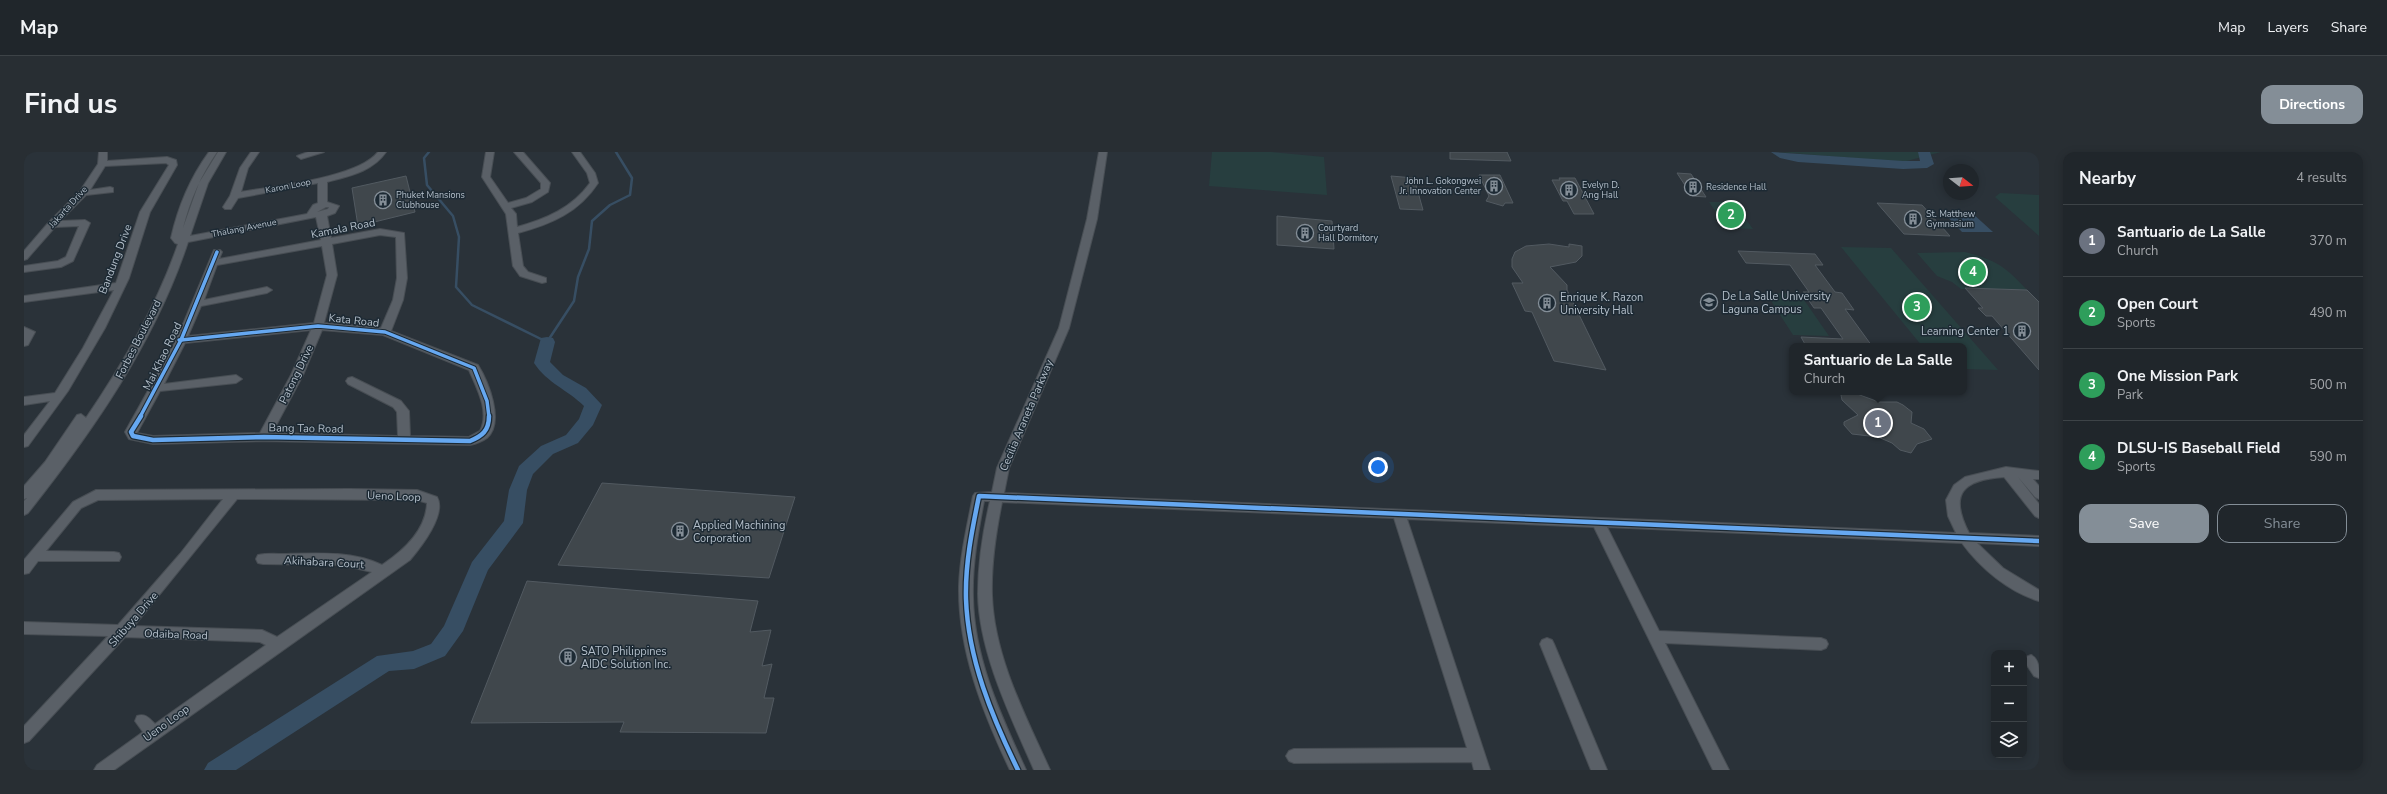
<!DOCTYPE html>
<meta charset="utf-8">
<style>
:root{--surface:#20262b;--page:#282e33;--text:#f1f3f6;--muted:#a2a5a9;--line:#3d4347;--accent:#848e97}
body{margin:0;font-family:"Nunito Sans",sans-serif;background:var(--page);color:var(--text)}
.controls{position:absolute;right:12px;bottom:12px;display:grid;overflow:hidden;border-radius:8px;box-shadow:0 2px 10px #0003}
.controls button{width:36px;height:36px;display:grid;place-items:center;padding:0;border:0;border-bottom:1px solid var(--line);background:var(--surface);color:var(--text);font:20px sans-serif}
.compass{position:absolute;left:1919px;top:12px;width:36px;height:36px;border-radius:50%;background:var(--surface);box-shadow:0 2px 10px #0003;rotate:107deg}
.you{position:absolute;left:1354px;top:315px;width:14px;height:14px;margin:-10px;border:3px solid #fff;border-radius:50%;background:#1a73e8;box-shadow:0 0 0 6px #1a73e833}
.badge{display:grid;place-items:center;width:26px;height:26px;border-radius:50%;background:var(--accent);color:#fff;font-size:13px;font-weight:700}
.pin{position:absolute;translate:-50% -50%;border:2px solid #fff;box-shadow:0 1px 4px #0006}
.popup{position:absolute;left:1765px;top:191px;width:178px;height:52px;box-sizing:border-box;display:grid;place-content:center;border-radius:8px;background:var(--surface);filter:drop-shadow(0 1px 3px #0005);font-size:13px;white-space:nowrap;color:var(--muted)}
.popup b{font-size:15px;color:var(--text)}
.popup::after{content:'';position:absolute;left:50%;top:100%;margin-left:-8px;border:8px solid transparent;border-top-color:var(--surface)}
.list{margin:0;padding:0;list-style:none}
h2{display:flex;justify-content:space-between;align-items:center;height:52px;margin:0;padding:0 16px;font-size:17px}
h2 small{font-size:13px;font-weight:400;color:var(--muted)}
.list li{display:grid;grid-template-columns:26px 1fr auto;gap:12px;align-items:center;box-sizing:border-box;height:72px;padding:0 16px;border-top:1px solid var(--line)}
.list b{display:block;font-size:15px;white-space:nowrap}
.list p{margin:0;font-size:13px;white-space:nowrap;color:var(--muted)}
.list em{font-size:13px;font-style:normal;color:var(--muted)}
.actions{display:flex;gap:8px;padding:12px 16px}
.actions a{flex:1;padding:9px 0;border:1px solid var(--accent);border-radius:12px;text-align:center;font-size:14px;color:var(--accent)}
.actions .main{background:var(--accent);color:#fff}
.icon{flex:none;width:22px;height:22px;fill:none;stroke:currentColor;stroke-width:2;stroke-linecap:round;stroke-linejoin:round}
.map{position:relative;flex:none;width:2015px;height:618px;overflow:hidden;border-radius:12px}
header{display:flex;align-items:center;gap:24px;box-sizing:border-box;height:56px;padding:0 20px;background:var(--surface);border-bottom:1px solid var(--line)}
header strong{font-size:19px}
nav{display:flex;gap:22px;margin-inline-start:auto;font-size:14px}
.intro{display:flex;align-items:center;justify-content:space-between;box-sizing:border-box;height:96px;padding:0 24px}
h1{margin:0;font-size:28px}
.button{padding:10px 18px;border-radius:12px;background:var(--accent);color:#fff;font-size:14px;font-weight:700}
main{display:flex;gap:24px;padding:0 24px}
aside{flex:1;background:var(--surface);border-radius:12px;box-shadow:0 2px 10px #0003}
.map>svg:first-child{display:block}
</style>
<header>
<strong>Map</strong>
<nav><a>Map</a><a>Layers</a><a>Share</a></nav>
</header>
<div class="intro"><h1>Find us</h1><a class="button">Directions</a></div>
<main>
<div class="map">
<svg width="2015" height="618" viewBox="0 0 2015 618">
<rect width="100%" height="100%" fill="#2a3239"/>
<g fill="#273e3f">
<polygon points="1188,0 1247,0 1300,5 1303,43 1185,34"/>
<polygon points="1754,0 1917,0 1879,10"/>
<polygon points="1976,41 2015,43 2015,84 1971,45"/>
<polygon points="1685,50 1709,50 1729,77 1703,76"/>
<polygon points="1817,95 1867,96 1974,218 1940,217 1940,194 1898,194"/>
<path d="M1941,100C1972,108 1982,115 2003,138L1937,137L1928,130L1913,124L1893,101Z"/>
<polygon points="1742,141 1776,142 1805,184 1769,183"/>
</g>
<polygon fill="#374e63" points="1919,60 1948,61 1969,80 1938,80"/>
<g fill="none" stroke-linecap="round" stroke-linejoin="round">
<polyline stroke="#374e63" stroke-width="2.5" points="405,0 400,6 403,33 429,64 435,85 432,135 448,153 523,190 550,149 554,125 565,97 568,69 586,53 606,43 608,26 592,0"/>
<g fill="#374e63" fill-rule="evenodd">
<polygon points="1747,0 1879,9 1896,9 1894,0 1906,0 1910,12 1903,16 1879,17 1774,10 1756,6"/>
<path d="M523,185L529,186L531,190L526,210L539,223L562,236L578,253L569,273L554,291L529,302L509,322L503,338L499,371L464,418L439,479L421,504L390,517L365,519L212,618H180L184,611L353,504L389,499L407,492L420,474L448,410L480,369L485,338L495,314L517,294L542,283L555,267L560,254C544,238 523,231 510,211L517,186Z"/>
</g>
</g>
<g fill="#40474c" stroke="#525a61">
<polygon points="1426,0 1483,0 1487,9 1426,7"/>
<polygon points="1653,21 1667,22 1682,45 1668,44"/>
<polygon points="1455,23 1476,23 1489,51 1481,51 1479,54 1462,49 1465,44"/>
<polygon points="382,24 391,60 334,74 328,36"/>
<polygon points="1367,24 1390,26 1399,58 1376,57"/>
<polygon points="1535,26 1551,26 1570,62 1550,62 1543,49 1539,49 1528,28 1536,28"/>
<polygon points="1853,51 1898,53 1926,84 1880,82"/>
<polygon points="1253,64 1308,69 1310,97 1253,93"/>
<polygon points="1525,92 1545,95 1545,92 1558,94 1558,104 1552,110 1526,115 1543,133 1543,138 1582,218 1530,209 1508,160 1501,159 1488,131 1499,131 1488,115 1488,107 1491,100 1502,94"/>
<polygon points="1714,99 1791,102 1799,113 1791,113 1811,140 1818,141 1830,158 1821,157 1848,194 1782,194 1777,185 1819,187 1797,156 1790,156 1779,140 1785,140 1766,113 1722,111"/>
<polygon points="1941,136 2003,138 2015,150 2015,218 1968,164 1962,164 1954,156 1959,156"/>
<polygon points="1821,241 1833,242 1855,250 1873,250 1879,253 1888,260 1887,271 1900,277 1908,287 1893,292 1887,301 1876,298 1868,291 1854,285 1828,282 1820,273 1820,270 1834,263 1818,248 1817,243"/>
<polygon points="578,331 771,345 745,426 534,413"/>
<polygon points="503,429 734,449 726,480 747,478 738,514 748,512 740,546 750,546 742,581 596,580 600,570 447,571"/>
</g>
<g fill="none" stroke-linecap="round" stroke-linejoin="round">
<g stroke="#484e54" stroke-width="2">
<g id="minor">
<polygon points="75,0 83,0 83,9 143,5 152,8 153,13 126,60 105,126 81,176 44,239 4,294 0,295 0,283 26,249 0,253 0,245 31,241 59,196 90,138 0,150 0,144 92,131 116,60 145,13 142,11 81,14 66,38 86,35 89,36 89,40 62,43 36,69 61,68 66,71 49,109 37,115 0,120 0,114 34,109 42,105 55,74 31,75 3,107 0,108 0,99 25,70 56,39 74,12"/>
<path d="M185,0H193C177,23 166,48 159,76L175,31L194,0H202L184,31L166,84L283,62L289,53L294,51V31L214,46L207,57H201L199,55L206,44L216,16L227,0H235L224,16L217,40C250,34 334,26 354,0H362C348,20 325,24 303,30V50L315,54L311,61L303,64L307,86L356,77L380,81L383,126L379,148L367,179L454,213C464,229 481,270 463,286C459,289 451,292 446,293L240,289L129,292L105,287L101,280L150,192V188L160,170L190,98H196L198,100L195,107L297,88L292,65L164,90C131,190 69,279 4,361L0,363V349L3,346L0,347V334L21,310L53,263L57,262L62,266C99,212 133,153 154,92L151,91L147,86C154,55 166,26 185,0ZM302,55H305L304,57L293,60ZM356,83L372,85L373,126L369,148L357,176L300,171L313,123L308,92ZM298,94L303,123L290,171L164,184L177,154L243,141L248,138L243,135L180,148L193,113ZM287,178L267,223L236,281L129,284L113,281L136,239L212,231L218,227L212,223L140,232L161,191ZM298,178L359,183L445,218C453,237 466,260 456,279L445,285L386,284L385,259L377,249L328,225L324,226L322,229L324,232L369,255L373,260L374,284L248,281L279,223Z"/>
<polygon points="284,0 300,0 277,7 273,4"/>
<path d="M462,0H470L466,25L484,51L502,46L517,37V31L490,0H499L526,31L524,40L508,50L487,56L492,62L493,75C522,67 548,56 566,31L563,21L548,0H556L571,21L574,31C555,60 528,72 494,81L499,114L504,120L522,126V130L518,131L496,124L489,114L482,62L458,25Z"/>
<path d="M1075,0H1083L1073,67L1045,176L985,316L980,341L1932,381L1924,364L1922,348L1930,333L1941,325L1982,315L2015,319V327H2009L2015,334V347L2011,345L1994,325L2015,352V366L2011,364L1980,325C1938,328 1925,342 1945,381L2015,384V394L1953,391L1979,416L2015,438V449C1985,440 1956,416 1938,391L1583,375L1635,479L1797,486L1802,488L1804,492L1802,496L1797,498L1641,491L1705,618H1689L1570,375L1383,367L1466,618H1450L1448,610L1270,611L1265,609L1262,604L1265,599L1270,597L1443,596L1370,366L978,350C972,380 967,412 968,443C970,504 1001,563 1026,618H1010C987,565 955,501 954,442C954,411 959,379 966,349H960C954,381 948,413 949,445C950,507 977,563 1002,618H986C959,561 934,499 935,434C936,404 943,374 949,344L951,341L968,340L973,316L1035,176L1063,67Z"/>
<polygon points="0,175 11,180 4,193 0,194"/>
<path d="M326,337L393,338L413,345C423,362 397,395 386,408L90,618H70L73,613L119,580L111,569L113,564C121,561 125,566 131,572L242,493L236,490L101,485L5,589L0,591V574L84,484L0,482V470L94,473L156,402L199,347L74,348L57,356L22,399L90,400L95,401L97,405L95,409H14L5,421L0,422V408L49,350L72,338ZM213,347L393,348L403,351C402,379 379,399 358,413C329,399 294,401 262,402C253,402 243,401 234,403L232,407L234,411L239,412L317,413L348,420L253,485L238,478L110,474Z"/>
<polygon points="1523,486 1528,488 1530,492 1583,618 1567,618 1516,492 1518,488"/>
<path d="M2007,503C2015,507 2015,516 2015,526L2010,524L2000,509L2002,505Z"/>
</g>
</g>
<use href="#minor" fill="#5a6067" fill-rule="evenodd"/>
<g stroke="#1d2a34" stroke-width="5.5">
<g id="cycleway-far1">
<polyline points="155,188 157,188"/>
<polyline points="157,188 193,100"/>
<polyline points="157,188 294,174 361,180 450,216 463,249 465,265"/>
<polyline points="116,265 157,188"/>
</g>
</g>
<g stroke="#1d2a34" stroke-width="7">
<g id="cycleway">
<path d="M117,264L107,280L109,284L129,288L240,285L446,289C458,284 465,279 465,264"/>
<path d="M994,618C968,565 944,507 942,447C941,412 948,378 955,344L2015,389"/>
</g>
</g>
<use href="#cycleway-far1" stroke="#66a8f1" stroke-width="3.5"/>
<use href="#cycleway" stroke="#66a8f1" stroke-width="4.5"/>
</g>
<defs>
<g id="building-ring" transform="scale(0.9)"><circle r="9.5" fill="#1d2a34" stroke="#848e97" stroke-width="1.5"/><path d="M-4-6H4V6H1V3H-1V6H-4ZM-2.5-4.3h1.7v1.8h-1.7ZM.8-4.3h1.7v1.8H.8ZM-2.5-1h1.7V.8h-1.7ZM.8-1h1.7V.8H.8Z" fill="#848e97"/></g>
<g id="university-ring" transform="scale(0.9)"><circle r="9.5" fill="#1d2a34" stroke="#848e97" stroke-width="1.5"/><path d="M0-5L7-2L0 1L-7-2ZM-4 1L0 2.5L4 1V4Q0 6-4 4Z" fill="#848e97"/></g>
</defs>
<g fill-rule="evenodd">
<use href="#building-ring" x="1470" y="34"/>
<use href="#building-ring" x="1669" y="35"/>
<use href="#building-ring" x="1545" y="38"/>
<use href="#building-ring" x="359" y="48"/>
<use href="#building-ring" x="1889" y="67"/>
<use href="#building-ring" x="1281" y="81"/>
<use href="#university-ring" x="1685" y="150"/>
<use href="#building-ring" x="1523" y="151"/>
<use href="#building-ring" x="1998" y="179"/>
<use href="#building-ring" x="656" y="379"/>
<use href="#building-ring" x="544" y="505"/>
</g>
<g text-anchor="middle" stroke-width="3" stroke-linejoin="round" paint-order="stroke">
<g font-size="9" fill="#b4bfca" stroke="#1d2a34" text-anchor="start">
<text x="1457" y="32" text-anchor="end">John L. Gokongwei<tspan x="1457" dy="10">Jr. Innovation Center</tspan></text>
<text x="1558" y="36">Evelyn D.<tspan x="1558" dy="10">Ang Hall</tspan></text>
<text x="1682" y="38">Residence Hall</text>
<text x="372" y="46">Phuket Mansions<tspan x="372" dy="10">Clubhouse</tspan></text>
<text x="1902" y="65">St. Matthew<tspan x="1902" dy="10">Gymnasium</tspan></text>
<text x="1294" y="79">Courtyard<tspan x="1294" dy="10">Hall Dormitory</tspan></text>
</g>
<g font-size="9" fill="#b4bfca" stroke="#1d2a34">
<text transform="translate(264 34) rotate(-11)" y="3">Karon Loop</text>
<text transform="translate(44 55) rotate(-48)" y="3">Jakarta Drive</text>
<text transform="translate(220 76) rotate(-11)" y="3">Thalang Avenue</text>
</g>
<g font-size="11" fill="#b4bfca" stroke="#1d2a34">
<text transform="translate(319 76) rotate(-11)" y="4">Kamala Road</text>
<text transform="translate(91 107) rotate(-69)" y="4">Bandung Drive</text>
<text transform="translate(330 168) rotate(6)" y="4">Kata Road</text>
<text transform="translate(114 187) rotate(-63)" y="4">Forbes Boulevard</text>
<text transform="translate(138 204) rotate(-64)" y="4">Mai Khao Road</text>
<text transform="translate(272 222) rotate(-64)" y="4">Patong Drive</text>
<text transform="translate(1002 263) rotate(-67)" y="4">Cecilia Araneta Parkway</text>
<text transform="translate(282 276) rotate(1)" y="4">Bang Tao Road</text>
<text transform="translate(370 344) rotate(2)" y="4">Ueno Loop</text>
<text transform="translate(300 410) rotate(3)" y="4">Akihabara Court</text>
<text transform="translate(109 467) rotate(-49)" y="4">Shibuya Drive</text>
<text transform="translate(152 482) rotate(2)" y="4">Odaiba Road</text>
<text transform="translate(142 571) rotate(-36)" y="4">Ueno Loop</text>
</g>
<g font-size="11" fill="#b4bfca" stroke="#1d2a34" text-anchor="start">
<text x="1698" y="148">De La Salle University<tspan x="1698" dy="13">Laguna Campus</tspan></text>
<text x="1536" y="149">Enrique K. Razon<tspan x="1536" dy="13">University Hall</tspan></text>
<text x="1985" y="183" text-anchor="end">Learning Center 1</text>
<text x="669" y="377">Applied Machining<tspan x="669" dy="13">Corporation</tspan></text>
<text x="557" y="503">SATO Philippines<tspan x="557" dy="13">AIDC Solution Inc.</tspan></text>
</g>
</g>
</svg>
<div class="controls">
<button>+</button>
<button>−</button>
<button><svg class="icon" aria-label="layers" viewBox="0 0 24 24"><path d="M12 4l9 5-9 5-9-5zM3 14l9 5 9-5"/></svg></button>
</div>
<svg class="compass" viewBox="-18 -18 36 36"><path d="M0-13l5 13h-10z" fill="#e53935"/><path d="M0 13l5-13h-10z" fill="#a2a5a9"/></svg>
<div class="you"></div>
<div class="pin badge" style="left:1854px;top:271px;background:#6b7280">1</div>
<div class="popup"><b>Santuario de La Salle</b>Church</div>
<div class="pin badge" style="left:1707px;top:63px;background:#2e9e5b">2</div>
<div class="pin badge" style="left:1893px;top:155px;background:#2e9e5b">3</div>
<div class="pin badge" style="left:1949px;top:120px;background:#2e9e5b">4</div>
</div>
<aside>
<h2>Nearby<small>4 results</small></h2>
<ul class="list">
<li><span class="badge" style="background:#6b7280">1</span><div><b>Santuario de La Salle</b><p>Church</p></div><em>370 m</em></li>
<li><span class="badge" style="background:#2e9e5b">2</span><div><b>Open Court</b><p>Sports</p></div><em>490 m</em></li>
<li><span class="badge" style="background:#2e9e5b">3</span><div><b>One Mission Park</b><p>Park</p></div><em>500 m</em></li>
<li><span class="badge" style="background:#2e9e5b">4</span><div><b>DLSU-IS Baseball Field</b><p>Sports</p></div><em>590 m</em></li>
</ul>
<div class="actions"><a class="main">Save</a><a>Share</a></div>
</aside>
</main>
